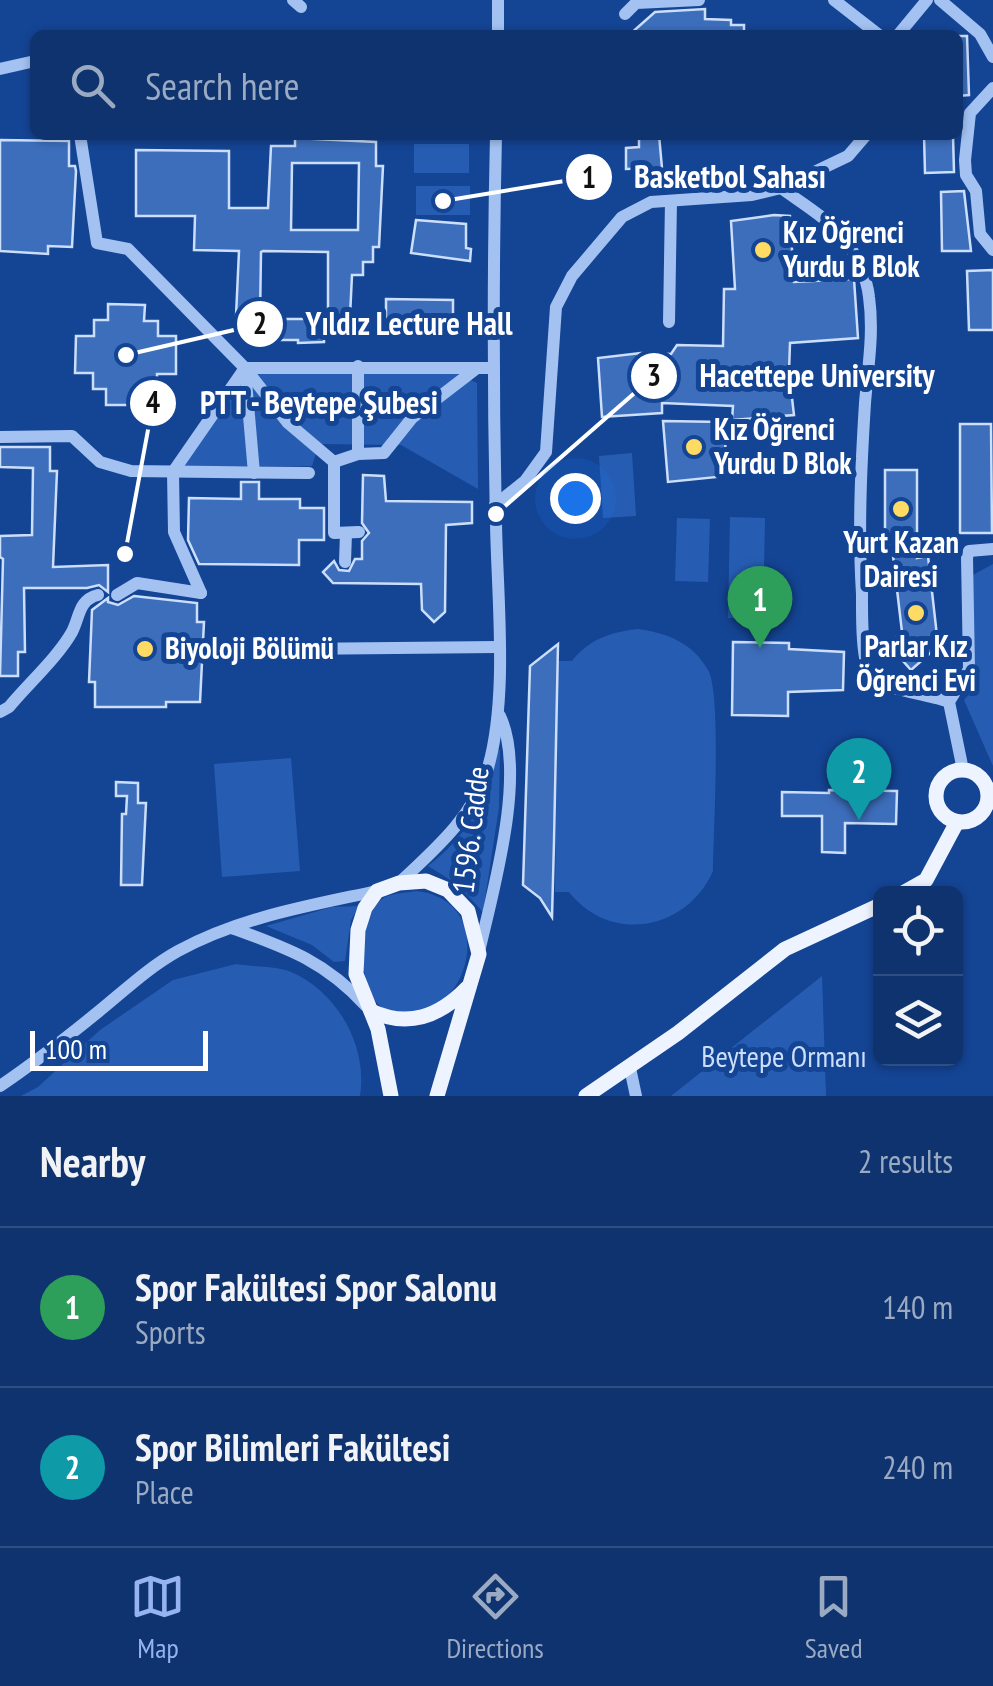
<!DOCTYPE html>
<meta charset="utf-8">
<style>
:root{--surface:#0f336f;--page:#1d3f77;--text:#f1f3f6;--muted:#9baac3;--line:#2f4e82;--accent:#95b2f1}
body{margin:0;font-family:"PT Sans Narrow",sans-serif;background:var(--page);color:var(--text)}
.controls{position:absolute;right:30px;bottom:30px;display:grid;overflow:hidden;border-radius:15px;box-shadow:0 2px 8px #0004}
.controls button{width:90px;height:90px;display:grid;place-items:center;padding:0;border:0;border-bottom:2px solid var(--line);background:var(--surface);color:var(--text);font:50px sans-serif}
.scale{position:absolute;left:30px;bottom:25px;width:178px;box-sizing:border-box;padding-left:10px;border:5px solid #fff;border-top:0;font-size:28px;line-height:35px;white-space:nowrap;color:#fff;-webkit-text-stroke:8px #144494;paint-order:stroke}
.you{position:absolute;left:575px;top:498px;width:35px;height:35px;margin:-25px;border:8px solid #fff;border-radius:50%;background:#1a73e8;box-shadow:0 0 0 15px #1a73e833}
.badge{display:grid;place-items:center;width:65px;height:65px;border-radius:50%;background:var(--accent);color:#fff;font-size:32px;font-weight:700}
.pin{position:absolute;translate:-50% -82px;filter:drop-shadow(0 2px 5px #0008)}
.pin::after{content:'';position:absolute;top:52px;width:35px;height:30px;background:inherit;clip-path:polygon(0 0,100% 0,50% 100%)}
.list{margin:0;padding:0;list-style:none}
h2{display:flex;justify-content:space-between;align-items:center;height:130px;margin:0;padding:0 40px;font-size:42px}
h2 small{font-size:32px;font-weight:400;color:var(--muted)}
.list li{display:grid;grid-template-columns:65px 1fr auto;gap:30px;align-items:center;box-sizing:border-box;height:160px;padding:0 40px;border-top:2px solid var(--line)}
.list b{display:block;font-size:38px;white-space:nowrap}
.list p{margin:0;font-size:32px;white-space:nowrap;color:var(--muted)}
.list em{font-size:32px;font-style:normal;color:var(--muted)}
.icon{flex:none;width:55px;height:55px;fill:none;stroke:currentColor;stroke-width:2;stroke-linecap:round;stroke-linejoin:round}
.map{position:relative;flex:none;width:993px;height:1096px;overflow:hidden}
.search{position:absolute;background:var(--surface);box-shadow:0 2px 8px #0004;left:30px;right:30px;top:30px;height:110px;display:flex;align-items:center;gap:25px;box-sizing:border-box;padding:0 35px;border-radius:15px;color:var(--muted);font-size:38px}
.sheet{height:450px;background:var(--surface)}
nav{display:flex;justify-content:space-around;align-items:center;box-sizing:border-box;height:140px;border-top:2px solid var(--line);background:var(--surface);font-size:28px;color:var(--muted)}
nav a{display:grid;justify-items:center;gap:5px}
nav .on{color:var(--accent)}
.map>svg:first-child{display:block}
</style>
<div class="map">
<svg width="993" height="1096" viewBox="0 0 993 1096">
<rect width="100%" height="100%" fill="#144494"/>
<g fill="#265db3">
<rect x="414" y="144" width="55" height="29"/>
<rect x="416" y="186" width="54" height="29"/>
<polygon points="257,371 455,373 477,383 478,489 401,445 319,444 312,466 183,466 241,381"/>
<polygon points="632,453 636,516 603,518 599,456"/>
<polygon points="730,517 765,518 763,618 728,618"/>
<polygon points="677,518 710,519 708,582 675,581"/>
<polygon points="993,564 993,766 964,700 974,689 973,575"/>
<path d="M638,629C667,633 693,643 708,670C722,694 713,834 713,871C687,930 611,945 569,892H555L558,661H572C589,639 611,632 638,629Z"/>
<path d="M497,749L500,750L499,807L483,912L457,884L428,866C468,835 489,799 497,749Z"/>
<polygon points="291,758 300,871 222,877 214,764"/>
<path d="M416,891C504,900 468,1033 391,1012C354,1002 356,914 385,897C394,893 406,893 416,891Z"/>
<polygon points="359,906 351,920 345,961 334,962 312,945 266,926 332,907"/>
<path d="M236,964C253,967 276,966 291,972C338,992 368,1047 360,1096H21L38,1087L100,1030L173,980Z"/>
<polygon points="822,976 826,1096 671,1096"/>
</g>
<g fill="#3d6ebc" stroke="#cbdefc" stroke-width="2.5" fill-rule="evenodd">
<polygon points="705,9 705,19 731,20 731,25 744,25 744,35 629,35 655,12"/>
<polygon points="958,36 967,36 969,95 958,96"/>
<polygon points="639,135 659,135 662,168 626,169 626,148 639,147"/>
<polygon points="924,135 953,135 954,172 925,173"/>
<path d="M295,138L376,142V166H383L379,247H373V262H363V275H352L349,337H324V342L298,343V340H243L244,316H236L239,251L194,250L195,216H136V150L229,151V208H268L271,146H295ZM292,163H359L358,230H291ZM263,251L328,252V319H260L261,252Z"/>
<polygon points="0,140 69,141 69,166 75,166 76,171 72,247 48,246 48,254 0,251"/>
<polygon points="964,191 971,251 942,251 941,192"/>
<polygon points="774,215 790,216 794,282 854,279 858,338 790,343 789,372 794,415 732,420 733,406 662,403 662,413 602,417 598,358 641,353 671,354 677,345 723,346 724,289 735,289 731,221"/>
<polygon points="416,220 466,224 466,248 471,249 470,261 411,253"/>
<polygon points="993,270 993,330 969,330 967,271"/>
<polygon points="386,299 453,300 453,336 386,335"/>
<polygon points="108,304 145,305 144,321 158,321 158,336 176,336 176,374 157,374 157,389 143,389 143,405 106,405 106,389 93,389 93,373 75,373 76,336 94,336 94,320 108,320"/>
<polygon points="663,421 724,422 727,476 668,482"/>
<polygon points="960,424 991,424 992,533 960,533"/>
<polygon points="0,447 50,447 50,471 57,471 53,567 108,565 108,592 99,585 87,588 24,588 25,652 18,652 18,676 0,676 3,559 0,557 0,536 32,535 33,468 0,467"/>
<polygon points="885,470 917,470 917,558 928,556 937,636 943,642 911,670 888,644 902,632 892,547 885,547"/>
<polygon points="363,475 384,476 386,501 472,502 472,523 446,525 445,612 434,622 422,610 421,584 333,583 323,572 334,561 339,570 349,571 355,559 362,559 362,541 369,533 362,523"/>
<polygon points="241,482 259,482 259,499 300,499 300,508 324,508 324,540 299,540 299,565 199,564 188,540 189,498 241,499"/>
<polygon points="134,596 197,603 197,622 204,622 200,702 166,702 166,707 95,707 95,682 89,682 92,610 108,598 108,602 118,605"/>
<polygon points="733,642 789,643 789,649 844,652 843,690 788,692 788,716 732,715"/>
<polygon points="558,644 554,842 552,917 540,898 523,885 530,666"/>
<polygon points="116,782 138,783 138,803 146,803 142,885 121,885 122,814 126,814 127,796 116,796"/>
<polygon points="829,790 897,791 896,824 845,823 845,853 822,852 822,816 782,816 782,792 829,793"/>
</g>
<g fill="none" stroke-linecap="round" stroke-linejoin="round">
<g stroke="#a3c2f2" stroke-width="12">
<polyline points="293,0 301,7"/>
<polyline points="834,0 879,35"/>
<polyline points="940,0 980,34 993,57"/>
<polyline points="625,14 636,3 699,0"/>
<polyline points="498,35 498,0"/>
<polyline points="898,35 927,0"/>
<polyline points="0,69 35,61"/>
<polyline points="993,88 970,113 965,160 966,175 976,191 980,234 993,250"/>
<polyline points="80,135 97,243 128,249 245,368 288,423 334,462"/>
<path d="M781,188C803,204 829,219 846,241C857,256 867,278 869,297C874,333 868,367 865,403C861,467 858,530 862,594C862,613 861,661 871,676C879,689 932,695 949,702"/>
<polyline points="669,322 671,201"/>
<polyline points="358,366 358,454"/>
<polyline points="245,368 494,368"/>
<polyline points="245,370 254,473"/>
<polyline points="0,437 72,436 100,462 131,471 309,473"/>
<polyline points="334,462 358,454 384,453 412,418 477,368"/>
<polyline points="334,462 334,533 359,532"/>
<polyline points="495,505 525,481 546,452 556,307 572,276 622,217 651,202 752,195 781,188 848,156 866,135"/>
<polyline points="345,562 346,533"/>
<polyline points="201,593 174,532 173,472 245,368"/>
<polyline points="117,595 137,583 201,593"/>
<polyline points="291,649 498,647"/>
<path d="M0,712L9,707C27,685 58,657 72,632C80,617 78,600 98,595"/>
<polyline points="963,770 949,702 969,669 967,557 969,551 993,549"/>
<path d="M399,883C434,850 472,818 487,771C509,699 497,597 496,522C493,393 493,264 496,135"/>
<path d="M232,928C287,948 325,961 366,1006"/>
<path d="M479,952C493,890 527,774 500,716"/>
<polyline points="630,1068 636,1096"/>
<path d="M0,1086C34,1063 66,1038 98,1012C124,991 149,967 178,951C241,917 308,906 377,891"/>
</g>
<g stroke="#eef4ff" stroke-width="15">
<circle cx="962" cy="796" r="26"/>
<polyline points="901,894 926,880 957,822"/>
<path d="M371,1011C408,1028 439,1017 467,988"/>
<polyline points="391,1096 378,1029 356,974 358,930 365,908 377,891 399,883 426,881 448,890 468,911 479,954 437,1096"/>
<polyline points="586,1096 678,1033 785,949 880,905"/>
</g>
</g>
<g fill="#ffdb64" stroke="#144494" stroke-width="4">
<circle cx="763" cy="250" r="10"/>
<circle cx="694" cy="447" r="10"/>
<circle cx="901" cy="509" r="10"/>
<circle cx="916" cy="613" r="10"/>
<circle cx="145" cy="649" r="10"/>
</g>
<g text-anchor="middle" stroke-width="10" stroke-linejoin="round" paint-order="stroke">
<g font-size="30" font-weight="bold" fill="#fff" stroke="#144494" text-anchor="start">
<text x="783" y="243">Kız Öğrenci<tspan x="783" dy="34">Yurdu B Blok</tspan></text>
<text x="714" y="440">Kız Öğrenci<tspan x="714" dy="34">Yurdu D Blok</tspan></text>
<text x="901" y="553" text-anchor="middle">Yurt Kazan<tspan x="901" dy="34">Dairesi</tspan></text>
<text x="916" y="657" text-anchor="middle">Parlar Kız<tspan x="916" dy="34">Öğrenci Evi</tspan></text>
<text x="165" y="659">Biyoloji Bölümü</text>
</g>
<g font-size="30" fill="#fff" stroke="#144494">
<text transform="translate(471 830) rotate(-83)" y="10">1596. Cadde</text>
</g>
<g font-size="30" fill="#cbdefc" stroke="#144494">
<text x="784" y="1067">Beytepe Ormanı</text>
</g>
</g>
<path fill="none" stroke="#fff" stroke-width="4" d="M443 201L589 177M126 355L260 324M496 514L654 376M125 554L153 403"/>
<g fill="#fff" stroke="#144494" stroke-width="4">
<circle cx="443" cy="201" r="10"/>
<circle cx="126" cy="355" r="10"/>
<circle cx="496" cy="514" r="10"/>
<circle cx="125" cy="554" r="10"/>
<circle cx="589" cy="177" r="25"/>
<circle cx="260" cy="324" r="25"/>
<circle cx="654" cy="376" r="25"/>
<circle cx="153" cy="403" r="25"/>
</g>
<g font-size="30" text-anchor="middle" font-weight="bold" fill="#111">
<text x="589" y="188">1</text>
<text x="260" y="334">2</text>
<text x="654" y="386">3</text>
<text x="153" y="413">4</text>
</g>
<g font-size="32" text-anchor="middle" font-weight="bold" fill="#fff" stroke="#144494" stroke-width="10" stroke-linejoin="round" paint-order="stroke">
<text x="730" y="188">Basketbol Sahası</text>
<text x="409" y="335">Yıldız Lecture Hall</text>
<text x="817" y="387">Hacettepe University</text>
<text x="319" y="414">PTT - Beytepe Şubesi</text>
</g>
</svg>
<div class="controls">
<button><svg class="icon" aria-label="locate" viewBox="0 0 24 24"><circle cx="12" cy="12" r="6"/><path d="M12 2v4M12 18v4M2 12h4M18 12h4"/></svg></button>
<button><svg class="icon" aria-label="layers" viewBox="0 0 24 24"><path d="M12 4l9 5-9 5-9-5zM3 14l9 5 9-5"/></svg></button>
</div>
<div class="scale">100 m</div>
<div class="you"></div>
<div class="pin badge" style="left:760px;top:648px;background:#2e9e5b">1</div>
<div class="pin badge" style="left:859px;top:820px;background:#0f9aa8">2</div>
<div class="search"><svg class="icon" aria-label="search" viewBox="0 0 24 24"><circle cx="10" cy="10" r="6"/><path d="M15 15l6 6"/></svg>Search here</div>
</div>
<section class="sheet">
<h2>Nearby<small>2 results</small></h2>
<ul class="list">
<li><span class="badge" style="background:#2e9e5b">1</span><div><b>Spor Fakültesi Spor Salonu</b><p>Sports</p></div><em>140 m</em></li>
<li><span class="badge" style="background:#0f9aa8">2</span><div><b>Spor Bilimleri Fakültesi</b><p>Place</p></div><em>240 m</em></li>
</ul>
</section>
<nav>
<a class="on"><svg class="icon" aria-label="map" viewBox="0 0 24 24"><path d="M3 6l6-2 6 2 6-2v14l-6 2-6-2-6 2zM9 4v14M15 6v14"/></svg>Map</a>
<a><svg class="icon" aria-label="directions" viewBox="0 0 24 24"><path d="M12 3l9 9-9 9-9-9zM9 14v-3h6M13 9l2 2-2 2"/></svg>Directions</a>
<a><svg class="icon" aria-label="saved" viewBox="0 0 24 24"><path d="M7 4h10v16l-5-4-5 4z"/></svg>Saved</a>
</nav>
